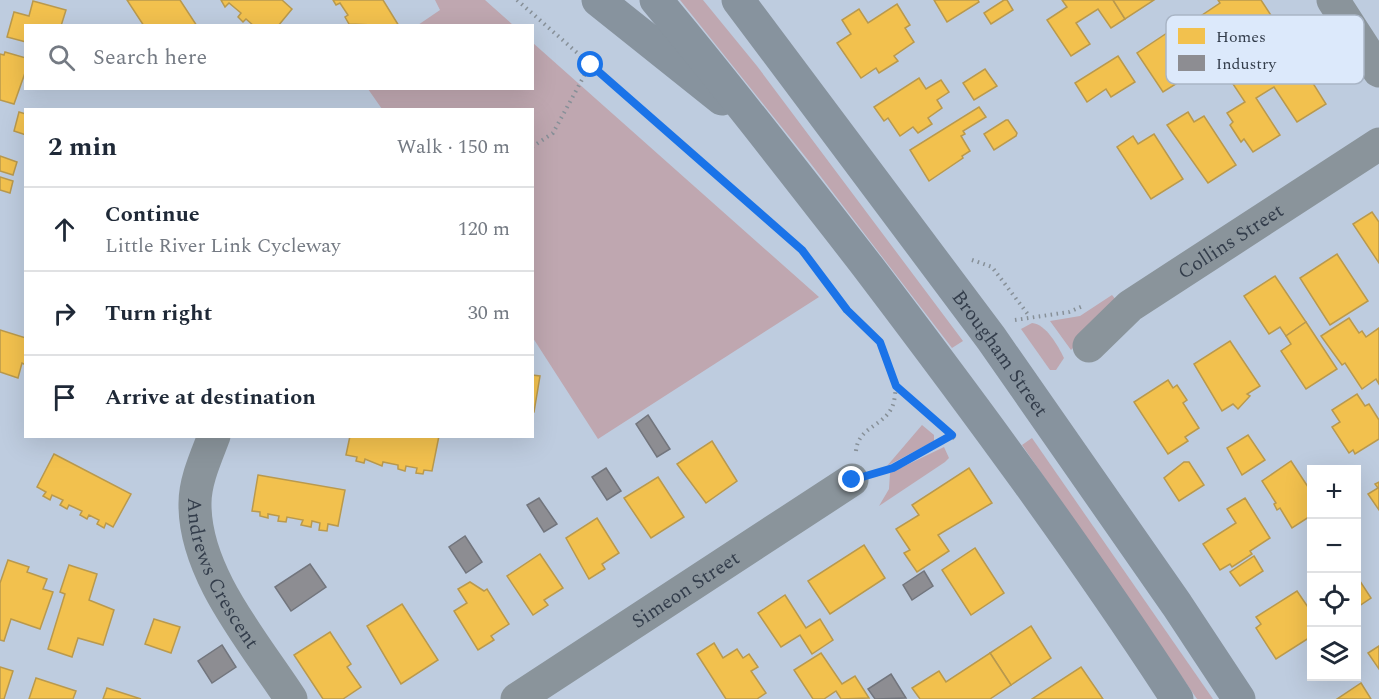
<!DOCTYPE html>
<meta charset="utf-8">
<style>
:root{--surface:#fff;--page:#f6f6f7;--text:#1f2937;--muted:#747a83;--line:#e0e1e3}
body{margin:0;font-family:Spectral,serif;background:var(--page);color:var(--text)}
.controls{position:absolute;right:18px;bottom:18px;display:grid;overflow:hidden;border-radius:0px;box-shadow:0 6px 24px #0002}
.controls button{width:54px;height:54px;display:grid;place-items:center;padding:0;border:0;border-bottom:2px solid var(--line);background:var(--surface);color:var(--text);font:30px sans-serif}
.stop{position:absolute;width:18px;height:18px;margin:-14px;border:4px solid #1a73e8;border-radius:50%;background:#fff}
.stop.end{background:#1a73e8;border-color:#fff;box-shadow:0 2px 6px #0008}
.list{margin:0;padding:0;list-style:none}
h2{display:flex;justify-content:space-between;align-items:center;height:78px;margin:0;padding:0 24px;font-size:26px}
h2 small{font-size:20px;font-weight:400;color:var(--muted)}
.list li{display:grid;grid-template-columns:39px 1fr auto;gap:18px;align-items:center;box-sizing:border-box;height:84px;padding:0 24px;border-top:2px solid var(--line)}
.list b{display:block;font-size:22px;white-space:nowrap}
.list p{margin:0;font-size:20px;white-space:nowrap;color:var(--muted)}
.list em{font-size:20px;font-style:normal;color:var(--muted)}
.icon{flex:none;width:33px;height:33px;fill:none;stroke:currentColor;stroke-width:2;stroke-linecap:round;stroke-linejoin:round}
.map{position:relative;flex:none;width:1379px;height:699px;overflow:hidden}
.search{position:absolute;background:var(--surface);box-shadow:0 6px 24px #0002;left:24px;top:24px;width:510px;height:66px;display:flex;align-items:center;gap:15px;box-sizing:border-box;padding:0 21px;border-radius:0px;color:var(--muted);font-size:22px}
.panel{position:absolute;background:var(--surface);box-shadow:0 6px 24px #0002;left:24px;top:108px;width:510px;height:330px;border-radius:0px}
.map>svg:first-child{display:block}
</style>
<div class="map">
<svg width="1379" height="699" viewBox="0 0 1379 699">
<rect width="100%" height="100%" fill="#beccdf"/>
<g fill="#bfa7b0">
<polygon points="435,0 485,0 513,25 418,25 440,10"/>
<polygon points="680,0 703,0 757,66 963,341 952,348 808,160"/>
<polygon points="533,43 819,297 598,439 533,338 532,110 382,109 368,89 532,88"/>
<polygon points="1112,295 1117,301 1071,350 1050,321 1080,316"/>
<path d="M1032,323C1046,324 1058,346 1064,358L1056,370H1050L1021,329Z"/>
<polygon points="922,425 934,435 934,441 887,466"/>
<polygon points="1032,438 1213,699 1197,699 1022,445"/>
<polygon points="944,447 949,458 945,462 879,506 889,489 890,473"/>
</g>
<g fill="#f2c14e" stroke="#b9994d" stroke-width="1.5">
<polygon points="127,0 180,0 197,26 144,26"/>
<polygon points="221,0 282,0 292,9 278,26 254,26 246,19 243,22 238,17 241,13 229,3 225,7"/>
<polygon points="333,0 383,0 399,26 349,24 345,17 348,15 340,3 336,5"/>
<polygon points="934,0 978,0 979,2 947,22"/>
<polygon points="1004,0 1007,0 1013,10 991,24 984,13"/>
<polygon points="1062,0 1113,0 1125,19 1111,28 1098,9 1076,23 1090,44 1071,56 1047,20 1067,7"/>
<polygon points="1113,0 1154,0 1125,19"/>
<polygon points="1218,0 1261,0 1274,20 1247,38 1249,41 1192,78 1190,75 1163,92 1137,53 1167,33 1169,37 1220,3"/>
<polygon points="33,1 66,10 61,26 26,26 26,42 7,37 14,12 29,16"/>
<polygon points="897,4 910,25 905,28 914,42 894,56 898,61 879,73 876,68 861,78 837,43 851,34 842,20 859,9 868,23"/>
<polygon points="5,52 26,58 26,70 14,104 0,100 0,54 4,55"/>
<polygon points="1277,52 1289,72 1301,64 1326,104 1297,122 1274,87 1256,98 1280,135 1253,152 1244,139 1241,142 1230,125 1233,122 1227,113 1245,102 1231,81"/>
<polygon points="1118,56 1135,82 1111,97 1106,89 1087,102 1075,83"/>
<polygon points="985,69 997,86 974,100 963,83"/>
<polygon points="919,78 926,89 941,80 949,92 937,100 942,108 928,118 932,124 918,133 913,127 900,136 888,118 884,121 874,107"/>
<polygon points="979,107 986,117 963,131 965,134 961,136 970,151 962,156 963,158 929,181 910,150"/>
<polygon points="19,112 26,114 26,135 14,131"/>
<polygon points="1188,112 1194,122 1204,116 1236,165 1208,183 1167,125"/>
<polygon points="1006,120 1008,120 1017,133 1016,136 994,150 984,134"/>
<polygon points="1154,134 1183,179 1151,199 1117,147 1133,136 1138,144"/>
<polygon points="0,156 17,162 13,175 0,171"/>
<polygon points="0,177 13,181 10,193 0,190"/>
<polygon points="1372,212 1379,222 1379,263 1353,224"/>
<polygon points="1337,254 1368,301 1330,325 1300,278"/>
<polygon points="1275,276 1306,322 1286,336 1280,327 1269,334 1244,296"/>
<polygon points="1349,318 1359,333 1362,331 1366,337 1379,328 1379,384 1376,379 1362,389 1345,363 1342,365 1321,336"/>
<polygon points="1306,322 1337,369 1306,389 1281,351 1291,344 1286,336"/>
<polygon points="0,330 26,338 26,365 22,363 18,378 0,372"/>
<polygon points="1230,341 1260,386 1247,394 1250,396 1238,409 1233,404 1222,411 1194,364"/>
<polygon points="532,375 540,376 534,412 532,412"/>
<polygon points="1168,380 1173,388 1177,385 1187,400 1183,403 1199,428 1185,437 1188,441 1168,454 1134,402"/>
<polygon points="1357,394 1365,406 1369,404 1379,420 1379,439 1355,454 1353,450 1349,453 1332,427 1340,422 1332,410"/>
<polygon points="1248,435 1265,460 1242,475 1227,448"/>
<polygon points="350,436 439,436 432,471 424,470 423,474 416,473 417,468 406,466 405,471 398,469 398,465 383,462 382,466 365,459 364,463 356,461 357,457 346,455"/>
<polygon points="712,441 737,481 706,503 677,464"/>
<polygon points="54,454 131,494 113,527 106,523 104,528 97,524 99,520 89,515 87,519 80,515 82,511 69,505 67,509 60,505 63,500 52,495 50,500 43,496 46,492 37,487"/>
<polygon points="1291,461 1312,493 1312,515 1292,528 1280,508 1277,510 1274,504 1276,503 1262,481"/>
<polygon points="1184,462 1189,462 1204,485 1179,501 1164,478"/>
<polygon points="969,468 992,503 938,535 949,551 917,572 904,553 910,550 896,529 919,515 912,505"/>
<polygon points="258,475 345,490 338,526 328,524 327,531 319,530 320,523 312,521 311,527 301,525 303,520 287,517 286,522 278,521 279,516 268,514 268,518 260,516 260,512 252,511"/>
<polygon points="658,477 684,517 651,538 624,498"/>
<polygon points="1379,482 1379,510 1368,494 1378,488 1375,484"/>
<polygon points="1245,498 1270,538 1250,551 1252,554 1232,567 1230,564 1220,570 1203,544 1236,523 1227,509"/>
<polygon points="597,518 619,553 602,564 605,569 589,579 566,538"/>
<polygon points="864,545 885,578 830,614 808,581"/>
<polygon points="975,548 1004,593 971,615 942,570"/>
<polygon points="540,554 563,588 544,600 548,605 533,615 507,576"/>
<polygon points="1254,556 1263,571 1240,586 1230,572"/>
<polygon points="8,560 29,567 27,572 47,579 43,589 53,592 40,629 11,619 4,641 0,640 0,583"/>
<polygon points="69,565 97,574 89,600 114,610 103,645 78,638 72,657 48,649 65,594 60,592"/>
<polygon points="1356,575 1371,598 1356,608"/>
<polygon points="470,582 484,591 487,589 509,624 491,636 494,640 478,650 454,611 467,603 458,589"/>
<polygon points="1297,591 1312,613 1312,636 1276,659 1256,628 1261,624 1256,617"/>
<polygon points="785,595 806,628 820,619 833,640 812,654 800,635 781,647 758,613"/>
<polygon points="402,604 438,660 401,684 367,626"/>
<polygon points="154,619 180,627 171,653 145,644"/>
<polygon points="1031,626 1051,658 1011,685 990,653"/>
<polygon points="330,632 351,664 347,667 361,687 343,699 323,699 294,655"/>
<polygon points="714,643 723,658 737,649 743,658 749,654 758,667 751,671 766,693 757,699 726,699 697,654"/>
<polygon points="1379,646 1379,669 1368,653"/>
<polygon points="821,653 842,684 855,676 869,698 841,699 836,691 824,699 813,699 794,670"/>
<polygon points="990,653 1011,685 990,699 920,699 912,688 939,671 946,682"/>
<polygon points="0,667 13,671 4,699 0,699"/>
<polygon points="1081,667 1103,699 1032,699"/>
<polygon points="36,678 76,691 73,699 29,699"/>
<polygon points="1361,683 1371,699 1337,699"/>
<polygon points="107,688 141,699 103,699"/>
</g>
<g fill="#8d8d92" stroke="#72757d" stroke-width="1.5">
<polygon points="648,415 670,449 657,457 636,424"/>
<polygon points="606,468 621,491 607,500 592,477"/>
<polygon points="539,498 557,524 544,532 527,505"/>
<polygon points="465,536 482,562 466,573 449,547"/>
<polygon points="310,564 326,587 291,611 275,587"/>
<polygon points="924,571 933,586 912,600 903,585"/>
<polygon points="222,645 236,667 212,683 198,661"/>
<polygon points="891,674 906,698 875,699 868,689"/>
</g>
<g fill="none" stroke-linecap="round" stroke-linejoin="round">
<g stroke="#879098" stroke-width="4" stroke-dasharray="1.5 4.5" stroke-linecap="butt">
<polyline points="517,0 802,250 847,310 880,342 896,386 955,439"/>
<polyline points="532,147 553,133 590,65"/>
<polyline points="972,260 992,267 1030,317"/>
<polyline points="1015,320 1069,312 1083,306"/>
<path d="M856,451C858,427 884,426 892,407C895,401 895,393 896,387"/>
<polyline points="881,471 893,468 952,436"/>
</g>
<g stroke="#8a949b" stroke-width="33">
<polyline points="1333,0 1379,71"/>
<path id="s1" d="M1089,346L1130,306L1379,144"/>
<path id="s2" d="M214,436C206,457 195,481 195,503C194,573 254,642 291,699"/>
<path id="s3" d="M517,699L852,480"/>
</g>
<g stroke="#87939e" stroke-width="33">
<polyline points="598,0 722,99"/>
<path d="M656,0C729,87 798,177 868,267C975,408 1081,551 1177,699"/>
<path id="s4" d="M738,0L991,338L1177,605L1239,699"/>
</g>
</g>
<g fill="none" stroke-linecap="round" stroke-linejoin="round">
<polyline stroke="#1a73e8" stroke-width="8" points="591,65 802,250 847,310 880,342 896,386 952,435 893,468 852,480"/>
</g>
<g text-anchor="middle" stroke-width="6" stroke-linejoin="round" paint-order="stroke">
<g font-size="20" fill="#333d4b" stroke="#dce9fb">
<text dy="7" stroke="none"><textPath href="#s1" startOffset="177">Collins Street</textPath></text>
<text dy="7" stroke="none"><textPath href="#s4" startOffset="440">Brougham Street</textPath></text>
<text dy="7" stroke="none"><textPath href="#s2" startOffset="146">Andrews Crescent</textPath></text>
<text dy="7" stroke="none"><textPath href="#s3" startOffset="201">Simeon Street</textPath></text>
</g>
</g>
<rect x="1166" y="15" width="198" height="69" rx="9" fill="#dce9fb" stroke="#a9b5c6" stroke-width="1.5"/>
<rect x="1178" y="28" width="27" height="16" fill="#f2c14e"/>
<rect x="1178" y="55" width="27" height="16" fill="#8d8d92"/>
<g font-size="16" fill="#333d4b">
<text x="1216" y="42">Homes</text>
<text x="1216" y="69">Industry</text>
</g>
</svg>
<div class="controls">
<button>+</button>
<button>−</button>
<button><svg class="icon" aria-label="locate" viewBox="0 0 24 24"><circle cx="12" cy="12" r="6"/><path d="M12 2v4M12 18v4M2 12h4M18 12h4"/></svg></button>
<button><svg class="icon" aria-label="layers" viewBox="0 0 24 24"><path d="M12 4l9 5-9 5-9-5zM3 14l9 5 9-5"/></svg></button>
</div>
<div class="stop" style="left:591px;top:65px"></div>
<div class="stop end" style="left:852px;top:480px"></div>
<div class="search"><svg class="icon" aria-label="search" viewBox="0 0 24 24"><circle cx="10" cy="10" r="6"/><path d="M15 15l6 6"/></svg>Search here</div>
<section class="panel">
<h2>2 min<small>Walk · 150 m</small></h2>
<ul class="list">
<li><svg class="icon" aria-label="ahead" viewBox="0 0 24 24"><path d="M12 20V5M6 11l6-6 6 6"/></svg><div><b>Continue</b><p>Little River Link Cycleway</p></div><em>120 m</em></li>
<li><svg class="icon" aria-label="right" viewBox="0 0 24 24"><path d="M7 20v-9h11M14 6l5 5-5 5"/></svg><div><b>Turn right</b></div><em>30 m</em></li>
<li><svg class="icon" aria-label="arrive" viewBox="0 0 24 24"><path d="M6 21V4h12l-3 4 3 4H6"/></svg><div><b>Arrive at destination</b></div></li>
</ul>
</section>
</div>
